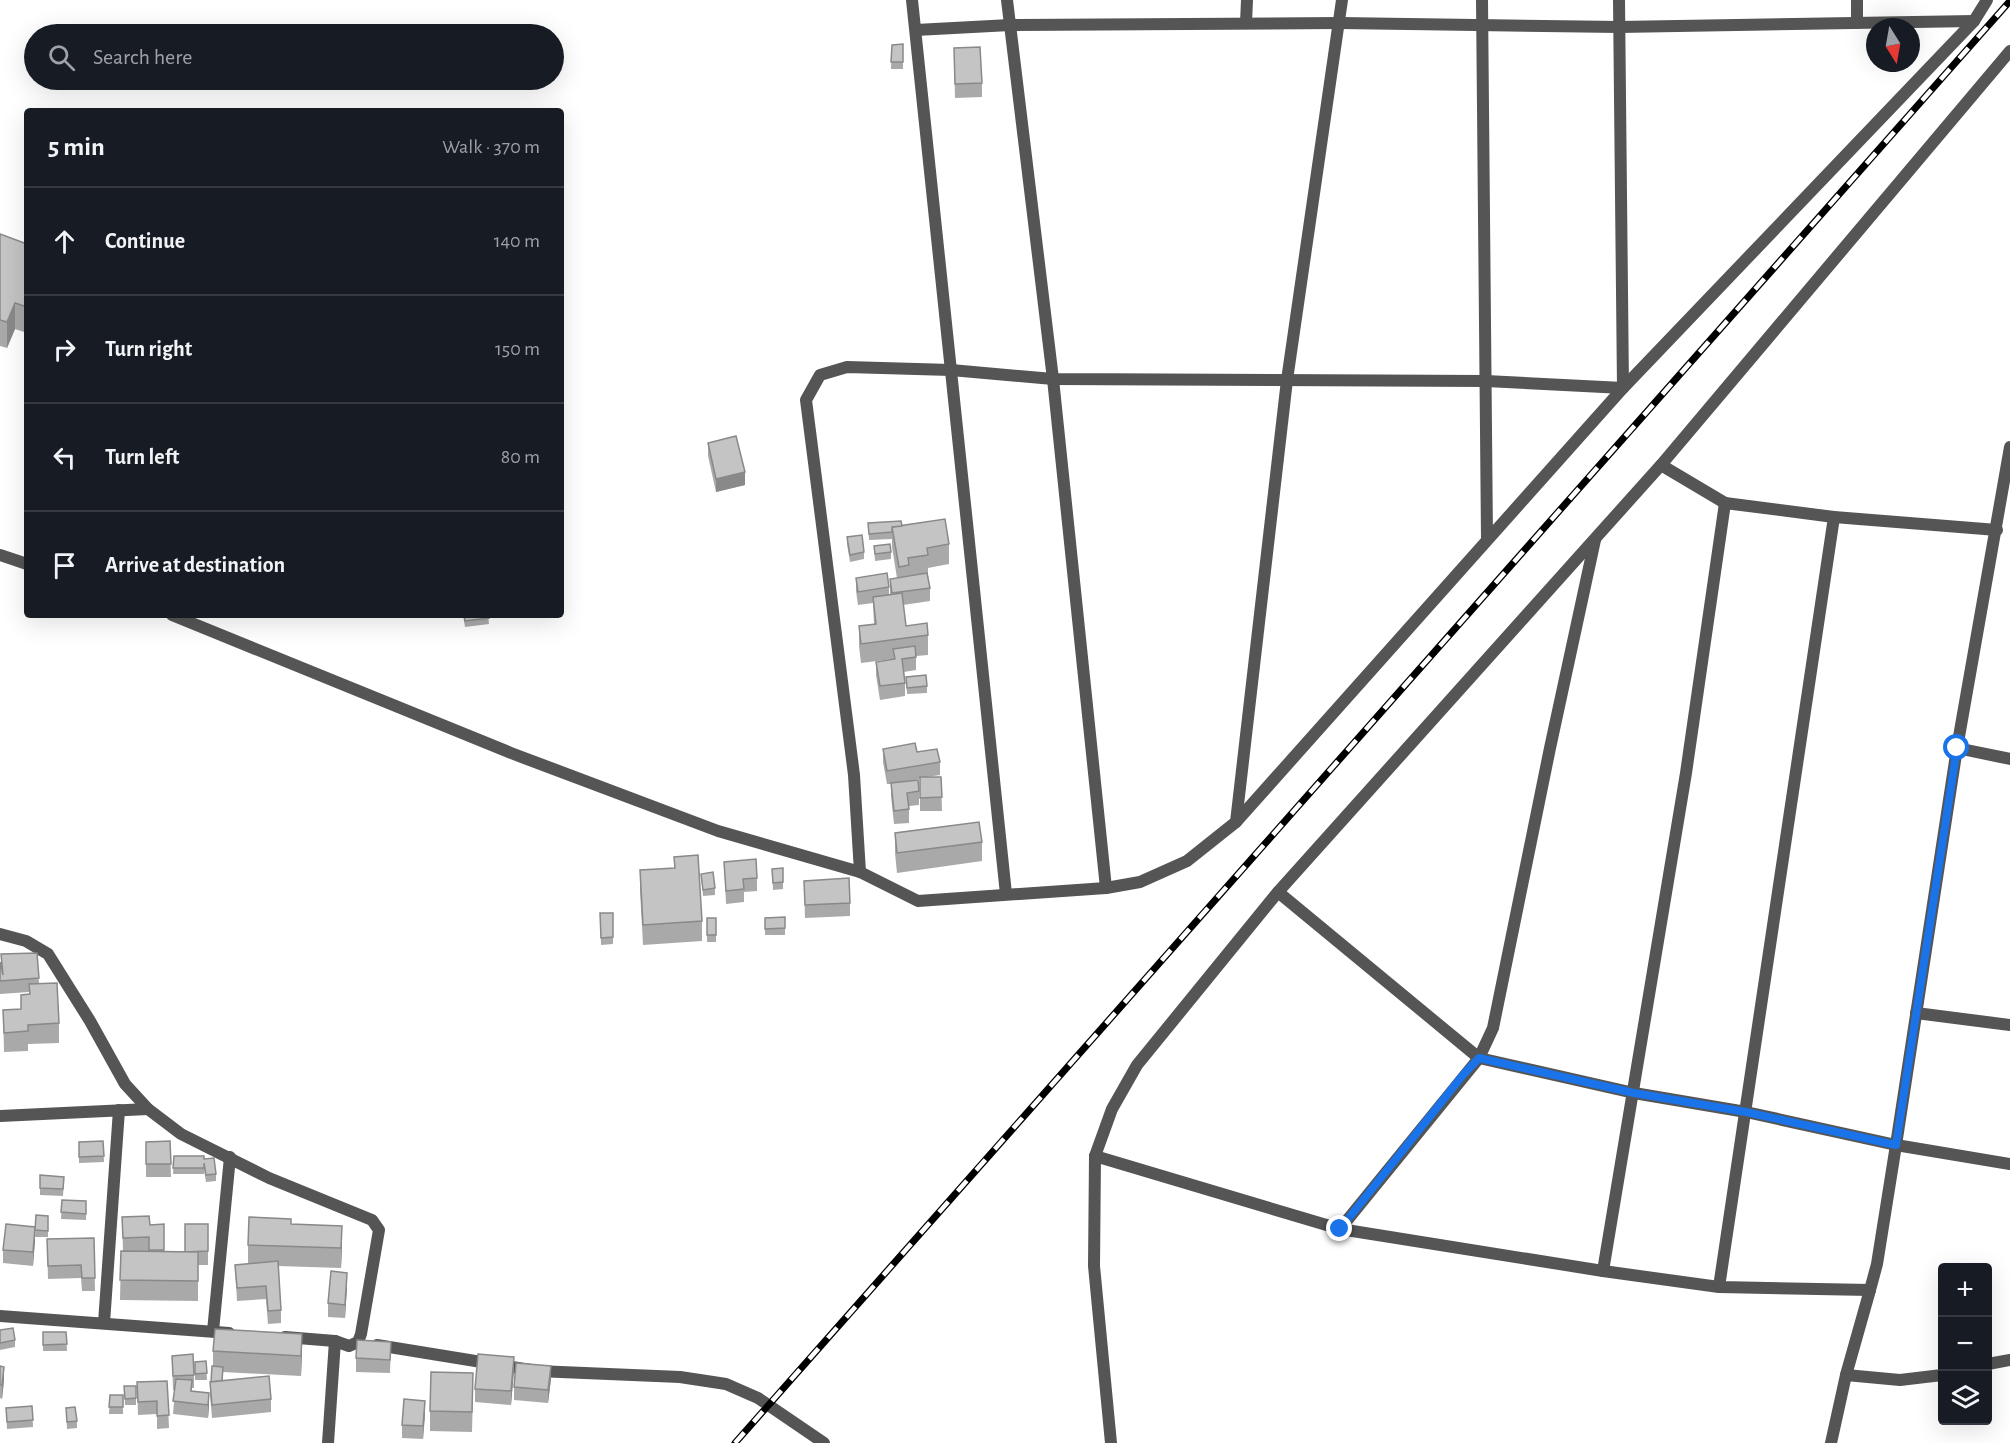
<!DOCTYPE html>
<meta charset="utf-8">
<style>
:root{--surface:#171b24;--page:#20242c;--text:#f1f3f6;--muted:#9ea1a6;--line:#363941}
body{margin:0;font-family:"Alegreya Sans",sans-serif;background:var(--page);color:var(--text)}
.controls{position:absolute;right:18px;bottom:18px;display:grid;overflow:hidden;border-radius:6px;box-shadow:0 6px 24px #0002}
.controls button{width:54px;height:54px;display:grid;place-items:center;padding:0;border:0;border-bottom:2px solid var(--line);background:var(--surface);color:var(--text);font:30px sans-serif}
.compass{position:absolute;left:1866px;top:18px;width:54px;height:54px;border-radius:50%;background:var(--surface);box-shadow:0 6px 24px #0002;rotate:169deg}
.stop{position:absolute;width:18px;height:18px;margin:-14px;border:4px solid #1a73e8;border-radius:50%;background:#fff}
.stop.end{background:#1a73e8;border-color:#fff;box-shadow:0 2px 6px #0008}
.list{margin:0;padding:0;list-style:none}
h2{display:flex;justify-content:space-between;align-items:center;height:78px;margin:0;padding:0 24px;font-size:26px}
h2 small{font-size:20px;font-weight:400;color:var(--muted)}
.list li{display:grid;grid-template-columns:39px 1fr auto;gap:18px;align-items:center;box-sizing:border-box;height:108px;padding:0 24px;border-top:2px solid var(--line)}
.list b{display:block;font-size:22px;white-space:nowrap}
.list em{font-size:20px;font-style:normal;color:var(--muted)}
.icon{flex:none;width:33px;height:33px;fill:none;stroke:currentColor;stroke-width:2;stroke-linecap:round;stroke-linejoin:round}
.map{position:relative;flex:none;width:2010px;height:1443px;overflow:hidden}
.search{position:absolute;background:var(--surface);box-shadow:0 6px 24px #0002;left:24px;top:24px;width:540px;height:66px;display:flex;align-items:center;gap:15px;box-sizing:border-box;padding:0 21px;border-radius:33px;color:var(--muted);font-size:22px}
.panel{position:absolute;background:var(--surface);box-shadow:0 6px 24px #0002;left:24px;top:108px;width:540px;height:510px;border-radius:6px}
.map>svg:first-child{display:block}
</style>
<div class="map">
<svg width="2010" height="1443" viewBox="0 0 2010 1443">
<rect width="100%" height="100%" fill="#fff"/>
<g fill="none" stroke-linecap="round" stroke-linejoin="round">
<g stroke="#555" stroke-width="12">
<polyline points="912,0 1006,894"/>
<polyline points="1007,0 1053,379 1106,888"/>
<polyline points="1482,0 1487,539"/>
<polyline points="1246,23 1247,0"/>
<polyline points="1857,23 1857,0"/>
<polyline points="916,30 1010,25 1340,23 1619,27 1974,21"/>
<polyline points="1661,465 1725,503 1834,517 1997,530"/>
<polyline points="0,555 27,564"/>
<polyline points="172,615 511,753 718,831 860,872 918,901 1106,888 1140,882 1187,861 1236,822 1623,388 1974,21 1987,0"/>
<polyline points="1957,748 2010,759"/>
<polyline points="1236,822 1287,380 1342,0"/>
<polyline points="860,872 854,775 806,400 820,375 847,367 951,370 1053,379 1486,381 1623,388 1619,0"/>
<polyline points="1278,892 1479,1058 1634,1093 1746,1112 1896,1145 2010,1164"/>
<polyline points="0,934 26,941 48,954 90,1021 125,1084 148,1109 181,1134 269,1178 372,1220 379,1230 361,1334 358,1342 349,1346 335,1341 285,1337"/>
<polyline points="1916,1013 2010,1025"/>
<polyline points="0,1116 148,1109"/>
<polyline points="1095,1156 1340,1229 1603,1271 1719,1287 1870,1290 1877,1264 1896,1145 1957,748 2010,447"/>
<polyline points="1340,1229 1479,1058 1493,1028 1550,748 1595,540"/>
<polyline points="1603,1271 1686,773 1725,503"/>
<polyline points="1719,1287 1834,517"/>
<polyline points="0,1316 229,1333"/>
<polyline points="104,1323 119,1110"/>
<polyline points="213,1331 230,1157"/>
<polyline points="377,1345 537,1371 680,1377 726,1384 758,1398 824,1443"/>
<polyline points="1988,1364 2010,1360"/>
<polyline points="1846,1375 1900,1380 1942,1375"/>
<polyline points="328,1443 335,1341"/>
<polyline points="1111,1443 1094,1266 1095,1156 1112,1109 1137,1065 1278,892 1661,465 2010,51"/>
<polyline points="1831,1443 1846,1375 1870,1290"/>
</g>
<g stroke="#000" stroke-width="7">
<polyline id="rail" points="735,1443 2010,1"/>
</g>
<use href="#rail" stroke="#fff" stroke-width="4.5" stroke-dasharray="14" stroke-linecap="butt"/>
</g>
<g fill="#a9a9a9">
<polygon points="903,44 903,69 891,69 892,45"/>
<polygon points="954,48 982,83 982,97 955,98"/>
<polygon points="0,234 27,244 27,333 15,329 7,348 0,346"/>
<polygon points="708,443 745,485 716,492 708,456"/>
<polygon points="868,523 902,526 949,544 949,564 928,568 928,575 930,588 930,601 903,605 906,626 928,635 928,655 916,656 916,670 904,672 905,683 905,696 880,700 876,675 876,662 893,659 861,663 859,646 859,626 874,624 873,603 858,605 856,591 856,578 889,587 889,595 890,595 890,579 897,578 892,547 892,539 869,540"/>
<polygon points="847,537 864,552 864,559 850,562 847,544"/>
<polygon points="874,546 891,552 891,559 875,561"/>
<polygon points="463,615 488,615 489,624 465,627"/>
<polygon points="906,677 927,686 927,693 907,694"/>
<polygon points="883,749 917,752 940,762 940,775 927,777 941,777 942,811 920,811 920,779 909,781 919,791 919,805 909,806 909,823 894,824 891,796 891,784 887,784 883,762"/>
<polygon points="895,833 982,842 982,861 897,873 895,853"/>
<polygon points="674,857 702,921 702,941 643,945 640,890 640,870 674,868"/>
<polygon points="724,862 757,878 757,891 744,892 744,902 726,904"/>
<polygon points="783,868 783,889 773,890 772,869"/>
<polygon points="701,874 715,888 715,895 703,896"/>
<polygon points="804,881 850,903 850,916 805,918"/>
<polygon points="600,913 613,913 613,944 601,945"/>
<polygon points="785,917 785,935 765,935 765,918"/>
<rect x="707" y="918" width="9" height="24"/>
<polygon points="37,953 39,984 59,1023 59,1043 28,1044 28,1051 4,1052 3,1010 21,1009 21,995 29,994 29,992 0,994 0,962 1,969 1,954"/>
<polygon points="103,1141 104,1162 79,1163 79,1142"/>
<polygon points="170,1141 171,1177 146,1177 146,1142"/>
<polygon points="174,1156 204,1159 216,1174 216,1181 206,1182 204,1170 204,1174 173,1174"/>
<polygon points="40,1175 64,1183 63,1196 40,1195"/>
<polygon points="62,1200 86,1201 86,1220 61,1219"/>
<polygon points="36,1215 48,1216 48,1237 35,1237"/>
<polygon points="122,1217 150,1225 164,1224 164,1251 185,1252 208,1224 208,1265 198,1265 198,1301 120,1300 121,1251 123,1251"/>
<polygon points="291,1224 342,1246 341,1268 278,1266 281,1310 281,1323 268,1324 266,1299 237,1301 235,1265 248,1264 248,1245"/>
<polygon points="94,1238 95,1291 82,1291 81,1278 48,1279 47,1239"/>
<polygon points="35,1240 33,1266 3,1263 3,1250"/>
<polygon points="347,1286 345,1318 328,1317 328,1303"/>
<polygon points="0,1330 15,1340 15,1347 0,1350"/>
<polygon points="43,1332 66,1332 67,1351 43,1351"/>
<polygon points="391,1342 390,1373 356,1372 356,1358"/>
<polygon points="213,1351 302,1353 301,1376 223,1372 223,1381 271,1399 271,1412 212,1418 210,1395 210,1382 211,1382 213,1366"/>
<polygon points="172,1356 194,1375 194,1388 192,1388 192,1391 209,1406 208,1418 173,1414 175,1390 173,1390"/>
<polygon points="206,1361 207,1380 195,1380 195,1362"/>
<polygon points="0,1366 4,1380 2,1399 0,1398"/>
<polygon points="514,1370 511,1405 475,1402 475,1389"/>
<polygon points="551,1379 548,1403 514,1400 514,1387"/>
<polygon points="167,1381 169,1428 157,1429 157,1414 138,1415 137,1382"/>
<polygon points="124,1386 136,1386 136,1405 125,1405"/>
<polygon points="473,1392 472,1432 430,1431 430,1411"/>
<polygon points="110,1395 123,1395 123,1414 109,1414"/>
<polygon points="32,1406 33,1427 7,1429 6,1408"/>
<polygon points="66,1408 77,1421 77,1428 67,1429"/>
<polygon points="425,1414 423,1439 402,1438 402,1425"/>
</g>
<g fill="#898989">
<polygon points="15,303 15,329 7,348 7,322"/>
<polygon points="745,472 745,485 716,492 716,479"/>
<polygon points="342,1226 342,1246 341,1268 341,1248"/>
<polygon points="35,1227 35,1240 33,1266 33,1252"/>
<polygon points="347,1273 347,1286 345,1318 345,1305"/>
<polygon points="302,1334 302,1353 301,1376 301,1356"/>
<polygon points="514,1357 514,1370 511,1405 511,1391"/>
<polygon points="551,1366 551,1379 548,1403 548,1390"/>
<polygon points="4,1367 4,1380 2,1399 2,1385"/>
<polygon points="209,1393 209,1406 208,1418 208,1405"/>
<polygon points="425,1401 425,1414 423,1439 423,1426"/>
</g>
<g fill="#c4c4c4" stroke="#898989" stroke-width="1.5">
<polygon points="903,44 903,62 891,62 892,45"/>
<polygon points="980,47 982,83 955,84 954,48"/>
<polygon points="0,234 27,244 27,307 15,303 7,322 0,320"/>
<polygon points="736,436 745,472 716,479 708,443"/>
<polygon points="945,519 949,544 927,548 928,555 908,558 909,565 899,567 892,527"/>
<polygon points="901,521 902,526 892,527 892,532 869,534 868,523"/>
<polygon points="862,535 864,552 850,555 847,537"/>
<polygon points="890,544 891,552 875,554 874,546"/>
<polygon points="887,573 889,587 858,592 856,578"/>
<polygon points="927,573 930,588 892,593 890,579"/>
<polygon points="902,593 906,626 927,623 928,635 861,644 859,626 876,624 873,597"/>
<polygon points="464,615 488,615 489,618 465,621"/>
<polygon points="915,646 916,657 902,659 905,683 880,686 876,662 895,659 893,649"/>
<polygon points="926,675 927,686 907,688 906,677"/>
<polygon points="915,743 917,752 937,749 940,762 887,771 883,749"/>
<polygon points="920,777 941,777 942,797 920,798"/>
<polygon points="918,780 919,791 907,793 909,809 894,811 891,783"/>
<polygon points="979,822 982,842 897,853 895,833"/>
<polygon points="698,855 702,921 643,925 640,870 675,868 674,857"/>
<polygon points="756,859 757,878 743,879 744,889 726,891 724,862"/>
<polygon points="783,868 783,882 773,883 772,869"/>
<polygon points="713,872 715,888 703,890 701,874"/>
<polygon points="849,878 850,903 805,905 804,881"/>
<polygon points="600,913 613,913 613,937 601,938"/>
<polygon points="785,917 785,928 765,929 765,918"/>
<rect x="707" y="918" width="9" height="17"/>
<polygon points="37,953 39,978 0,981 0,962 3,975 1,954"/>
<polygon points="57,983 59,1023 28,1025 28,1031 4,1033 3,1010 21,1009 21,995 30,994 29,984"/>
<polygon points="103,1141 104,1156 79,1157 79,1142"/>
<polygon points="170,1141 171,1164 146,1164 146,1142"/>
<polygon points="174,1156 204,1156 204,1159 214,1158 216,1174 206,1175 204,1163 204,1168 173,1168"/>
<polygon points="40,1175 64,1177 63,1189 40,1188"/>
<polygon points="62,1200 86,1201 86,1214 61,1212"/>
<polygon points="36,1215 48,1216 48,1231 35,1230"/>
<polygon points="149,1216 150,1225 164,1224 164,1250 149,1250 149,1237 123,1238 122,1217"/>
<polygon points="249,1217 291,1219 291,1224 342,1226 341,1248 248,1245"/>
<polygon points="6,1224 35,1227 33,1252 3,1250"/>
<polygon points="185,1224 208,1224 208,1251 185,1252"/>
<polygon points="94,1238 95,1278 82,1278 81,1265 48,1266 47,1239"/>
<polygon points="121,1251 198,1252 198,1281 120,1280"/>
<polygon points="278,1261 281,1310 268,1311 266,1286 237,1288 235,1265"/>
<polygon points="331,1271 347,1273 345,1305 328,1303"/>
<polygon points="13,1328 15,1340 0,1343 0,1330"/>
<polygon points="215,1329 302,1334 301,1356 213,1351"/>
<polygon points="43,1332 66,1332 67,1344 43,1345"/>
<polygon points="357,1340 391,1342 390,1360 356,1358"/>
<polygon points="193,1354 194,1375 173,1376 172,1356"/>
<polygon points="478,1354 514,1357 511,1391 475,1389"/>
<polygon points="206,1361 207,1373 195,1374 195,1362"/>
<polygon points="516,1363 551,1366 548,1390 514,1387"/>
<polygon points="0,1366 4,1367 2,1385 0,1385"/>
<polygon points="212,1366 223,1367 222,1381 211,1382"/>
<polygon points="431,1372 473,1373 472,1412 430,1411"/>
<polygon points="269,1376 271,1399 212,1405 210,1382"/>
<polygon points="176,1379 192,1380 191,1391 209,1393 208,1405 173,1401"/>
<polygon points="167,1381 169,1415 157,1416 157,1401 138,1402 137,1382"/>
<polygon points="124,1386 136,1386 136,1398 125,1399"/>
<polygon points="110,1395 123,1395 123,1407 109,1407"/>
<polygon points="404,1399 425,1401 423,1426 402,1425"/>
<polygon points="32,1406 33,1420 7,1422 6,1408"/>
<polygon points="75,1407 77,1421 67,1422 66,1408"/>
</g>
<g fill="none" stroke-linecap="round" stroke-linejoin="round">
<polyline stroke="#1a73e8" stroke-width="8" points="1340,1229 1463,1075 1479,1058 1634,1093 1746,1112 1896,1145 1957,748"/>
</g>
</svg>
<div class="controls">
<button>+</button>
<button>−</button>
<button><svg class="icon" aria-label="layers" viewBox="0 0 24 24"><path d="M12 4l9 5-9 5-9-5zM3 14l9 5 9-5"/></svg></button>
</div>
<svg class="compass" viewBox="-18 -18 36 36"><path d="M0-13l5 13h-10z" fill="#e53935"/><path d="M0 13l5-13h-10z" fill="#9ea1a6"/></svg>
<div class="stop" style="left:1957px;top:748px"></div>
<div class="stop end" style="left:1340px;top:1229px"></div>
<div class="search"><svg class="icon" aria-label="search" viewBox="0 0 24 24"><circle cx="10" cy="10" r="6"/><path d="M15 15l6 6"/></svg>Search here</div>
<section class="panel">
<h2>5 min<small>Walk · 370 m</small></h2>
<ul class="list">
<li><svg class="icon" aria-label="ahead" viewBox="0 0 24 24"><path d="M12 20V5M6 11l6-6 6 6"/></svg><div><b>Continue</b></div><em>140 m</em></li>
<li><svg class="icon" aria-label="right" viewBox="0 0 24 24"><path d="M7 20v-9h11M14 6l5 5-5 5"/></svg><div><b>Turn right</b></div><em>150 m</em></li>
<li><svg class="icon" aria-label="left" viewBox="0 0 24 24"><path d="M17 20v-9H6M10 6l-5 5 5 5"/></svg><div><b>Turn left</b></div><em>80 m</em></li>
<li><svg class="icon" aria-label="arrive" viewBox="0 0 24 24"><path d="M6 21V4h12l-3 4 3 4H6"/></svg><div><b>Arrive at destination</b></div></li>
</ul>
</section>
</div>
